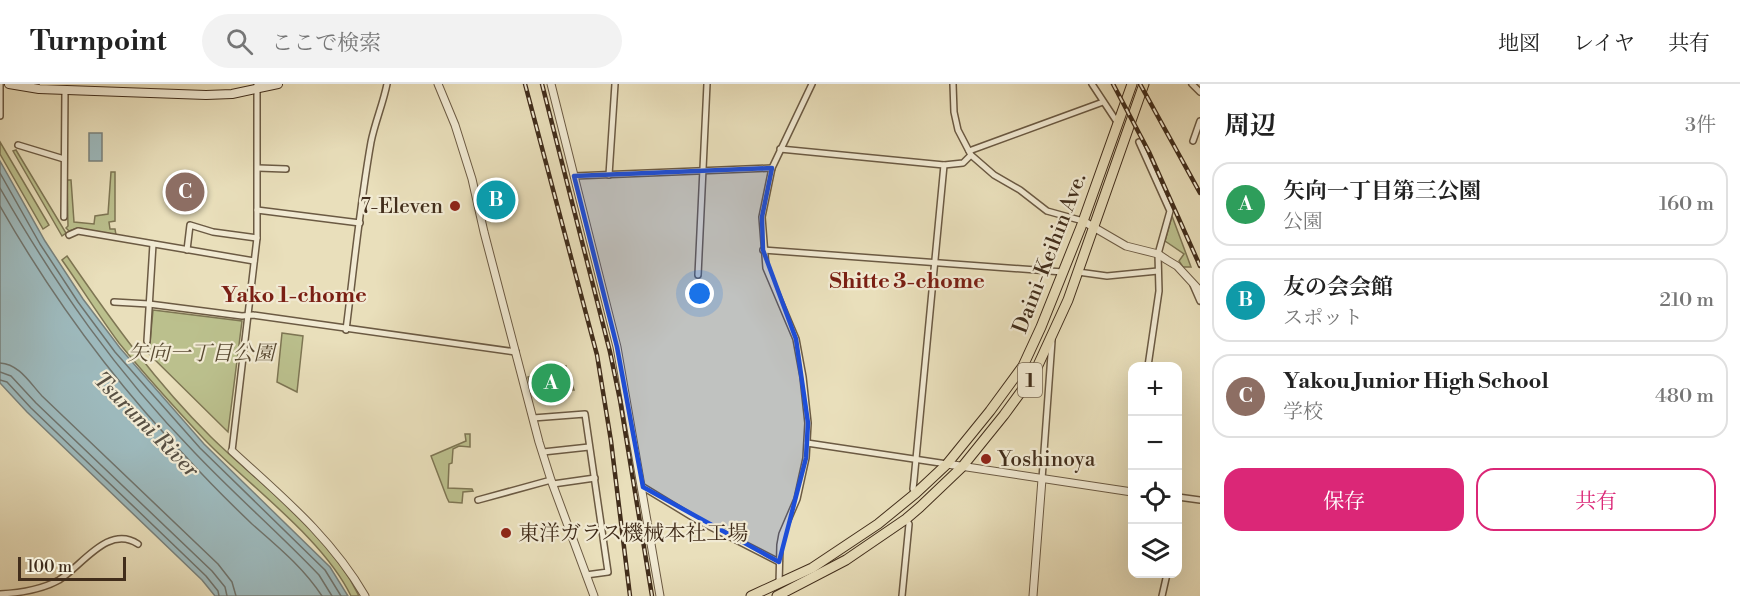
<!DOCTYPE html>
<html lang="ja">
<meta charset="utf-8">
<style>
:root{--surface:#fff;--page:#f2f2f2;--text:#222;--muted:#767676;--line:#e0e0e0;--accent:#db2777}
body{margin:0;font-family:"Libre Bodoni","Noto Serif JP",serif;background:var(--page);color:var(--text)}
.controls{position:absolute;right:18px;bottom:18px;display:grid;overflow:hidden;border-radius:12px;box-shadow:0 6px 24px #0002}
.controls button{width:54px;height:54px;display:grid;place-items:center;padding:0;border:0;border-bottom:2px solid var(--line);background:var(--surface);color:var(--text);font:30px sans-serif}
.scale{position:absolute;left:18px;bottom:15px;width:108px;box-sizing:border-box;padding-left:6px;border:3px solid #412d1b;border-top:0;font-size:16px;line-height:21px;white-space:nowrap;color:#412d1b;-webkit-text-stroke:4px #f1ead3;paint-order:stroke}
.you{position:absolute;left:700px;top:210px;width:21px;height:21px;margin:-15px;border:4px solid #fff;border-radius:50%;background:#1a73e8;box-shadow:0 0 0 9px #1a73e833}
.badge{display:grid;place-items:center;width:39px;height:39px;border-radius:50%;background:var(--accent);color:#fff;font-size:20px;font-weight:700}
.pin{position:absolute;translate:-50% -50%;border:3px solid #fff;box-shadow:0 2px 6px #0006}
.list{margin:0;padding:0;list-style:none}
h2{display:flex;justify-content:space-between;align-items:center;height:78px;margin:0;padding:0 24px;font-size:26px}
h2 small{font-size:20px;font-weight:400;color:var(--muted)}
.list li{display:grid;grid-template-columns:39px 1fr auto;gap:18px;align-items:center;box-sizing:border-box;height:84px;margin:0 12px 12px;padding:0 12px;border:2px solid var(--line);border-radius:18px}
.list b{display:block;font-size:22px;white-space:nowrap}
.list p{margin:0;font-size:20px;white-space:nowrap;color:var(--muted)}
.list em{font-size:20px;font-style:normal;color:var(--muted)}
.actions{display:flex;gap:12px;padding:18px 24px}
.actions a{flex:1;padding:14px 0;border:2px solid var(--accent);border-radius:18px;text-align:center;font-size:21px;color:var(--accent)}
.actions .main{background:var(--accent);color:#fff}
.icon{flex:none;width:33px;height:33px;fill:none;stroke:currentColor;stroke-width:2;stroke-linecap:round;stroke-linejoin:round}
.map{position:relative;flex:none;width:1200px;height:512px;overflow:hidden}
header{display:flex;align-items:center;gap:36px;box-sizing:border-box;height:84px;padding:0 30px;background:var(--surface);border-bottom:2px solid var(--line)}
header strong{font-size:28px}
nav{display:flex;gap:33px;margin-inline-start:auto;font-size:21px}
.search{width:420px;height:54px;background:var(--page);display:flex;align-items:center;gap:15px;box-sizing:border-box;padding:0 21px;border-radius:33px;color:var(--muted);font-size:22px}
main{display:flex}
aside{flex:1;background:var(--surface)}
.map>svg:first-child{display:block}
</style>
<header>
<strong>Turnpoint</strong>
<div class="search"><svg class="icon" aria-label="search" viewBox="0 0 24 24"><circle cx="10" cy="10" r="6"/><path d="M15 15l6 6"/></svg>ここで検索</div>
<nav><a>地図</a><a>レイヤ</a><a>共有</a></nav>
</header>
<main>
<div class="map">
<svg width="1200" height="512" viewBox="0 0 1200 512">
<rect width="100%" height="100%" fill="#e9dfbb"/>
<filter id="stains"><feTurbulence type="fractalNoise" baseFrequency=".00333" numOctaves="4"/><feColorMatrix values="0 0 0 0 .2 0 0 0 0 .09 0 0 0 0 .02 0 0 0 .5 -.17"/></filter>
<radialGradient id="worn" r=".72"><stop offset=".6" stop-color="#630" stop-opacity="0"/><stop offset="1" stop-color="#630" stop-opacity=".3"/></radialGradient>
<g fill="#bbc08d" stroke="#7e7654" stroke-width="1.5">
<polygon points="0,58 49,141 43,145 0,70"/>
<polygon points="16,66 66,149 62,152 13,67"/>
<polygon points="111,88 115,88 115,137 109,138 110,145 115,145 116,151 78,144 69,147 66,144 68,142 67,96 71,96 74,138 94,140 95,132 108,130"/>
<polygon points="1172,132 1191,183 1183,183 1179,177 1184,170 1165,157"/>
<path d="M67,172C111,236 156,299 211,353C262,403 327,446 359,512H351C323,454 249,402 204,355C175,324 146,292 119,259C99,232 81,203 62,176Z"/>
<polygon points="153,226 242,237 228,348 149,270"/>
<polygon points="282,249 303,252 297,308 277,298"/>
<polygon points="566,282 574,306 531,305 528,293"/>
<polygon points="465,350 470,350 470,363 459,362 453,365 452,379 449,380 448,404 472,405 473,407 463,408 462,419 449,418 447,414 431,372 466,357"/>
</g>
<g fill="#9db9bc" stroke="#78817c" stroke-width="1.5">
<rect x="89" y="49" width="13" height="28"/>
<polygon points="0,77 45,157 83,215 120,264 204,360 330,483 348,512 215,512 202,496 27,328 0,299"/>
</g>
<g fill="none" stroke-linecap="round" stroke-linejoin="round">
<g stroke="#6f736c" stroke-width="1.5">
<polyline points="0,89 40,160 78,218 115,268 200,364 325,486 341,512"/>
<path d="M0,104C57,203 115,287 195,369C235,411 279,449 319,491L332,512"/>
<path d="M0,122C53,215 114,298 188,375C208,397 230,419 252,440C277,462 303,483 322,512"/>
<path d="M0,279C19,280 30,299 42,312L218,480L232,498L236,512"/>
<polyline points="0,288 11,292 36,319 212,487 225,503 227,512"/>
<polyline points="0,296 7,298 31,324 206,492 218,507 219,512"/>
</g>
<g stroke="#6b5a43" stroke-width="8">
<g id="minor">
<polyline points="0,0 0,32"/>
<polyline points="953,0 954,28 958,46 971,71 994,91 1020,106 1047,127 1083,137"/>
<polyline points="1092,0 1117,38"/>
<polyline points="1192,0 1200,8"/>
<polyline points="1193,57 1200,37"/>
<polyline points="1139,58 1170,127 1158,170 1159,207 1148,282"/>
<polyline points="18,61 64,75"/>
<polyline points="780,65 944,81 963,79 971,71"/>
<polyline points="969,67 1103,18"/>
<polyline points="258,84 286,85"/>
<polyline points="609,91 615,0"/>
<polyline points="574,92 772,84"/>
<polyline points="257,126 360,139"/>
<polyline points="64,133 65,6"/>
<polyline points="69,151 78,147 254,177"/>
<polyline points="187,166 190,141 213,148 257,154"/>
<polyline points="763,166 1063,188"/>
<polyline points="1078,188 1107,192 1158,187"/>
<polyline points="698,191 707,0"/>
<polyline points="1193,201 1200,217"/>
<polyline points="114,218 149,220 242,232 253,231 516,268"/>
<path d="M346,246C354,183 360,120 371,58C375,38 383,20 387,0"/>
<polyline points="147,257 153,160"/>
<polyline points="533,334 585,330 608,488 586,491"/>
<polyline points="807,359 947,380"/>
<polyline points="232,367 257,154 257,0"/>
<polyline points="543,368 589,363"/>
<polyline points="1042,395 1052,257"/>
<polyline points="553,400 595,394"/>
<polyline points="643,403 699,437 779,478"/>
<polyline points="916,409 913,405 914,396 944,81"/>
<polyline points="1178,413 1200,416"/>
<polyline points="478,416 551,396"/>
<polyline points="779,500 780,461 782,450 797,415 806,374 808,339 803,293 796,255 766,184 762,133 772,84 812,0"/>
<path d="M0,510C20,509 41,506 59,496C82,482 108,440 138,460"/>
<polyline points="902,512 909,440 906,435"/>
<polyline points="1162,512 1167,490"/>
</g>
</g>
<g stroke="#6b5a43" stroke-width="9">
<g id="tertiary">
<polyline points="438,0 455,41 472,95 484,148 539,358 551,396 594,512"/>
<polyline points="551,0 617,263 660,512"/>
<polyline points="1083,137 1126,162 1158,170 1167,176 1177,182 1200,207"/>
<path d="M232,367C281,412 331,453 365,512"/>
<polyline points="947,380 1132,408"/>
<polyline points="1033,512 1042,395"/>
</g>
</g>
<g stroke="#412d1b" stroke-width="10">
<polyline id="secondary" points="9,0 39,5 206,11 232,10 278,0"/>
</g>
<g stroke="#412d1b" stroke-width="11">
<g id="trunk">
<polyline points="751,512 812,484 878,440 916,409 947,380 990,327 1023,282 1041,243 1081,143 1132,0"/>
<polyline points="777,512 846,476 906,435 920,423 962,383 1004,331 1034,290 1068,216 1144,0"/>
</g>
</g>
<use href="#minor" stroke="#f1ead3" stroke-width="5"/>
<use href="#tertiary" stroke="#f1ead3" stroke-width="7"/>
<use href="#secondary" stroke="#f1ead3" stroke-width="8"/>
<use href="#trunk" stroke="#e9dfbb" stroke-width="9"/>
<g stroke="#412d1b" stroke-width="4.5">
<g id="rail">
<polyline points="525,0 597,271 611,357 630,512"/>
<polyline points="542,0 610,268 620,316 652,512"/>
<polyline points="1113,0 1149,68 1200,182"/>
<polyline points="1140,0 1200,109"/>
</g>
</g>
<use href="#rail" stroke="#f1ead3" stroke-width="2" stroke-dasharray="7" stroke-linecap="butt"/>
</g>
<path fill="#1d4ed8" fill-opacity="0.2" stroke="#1d4ed8" stroke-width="4.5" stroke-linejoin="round" d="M772,84L762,133L763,166L796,255L808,339L806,374L779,478L643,403L617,263L574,92Z"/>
<g fill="#8f2418" stroke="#f1ead3" stroke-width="2">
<circle cx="455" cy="122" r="6"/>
<circle cx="986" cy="375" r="6"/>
<circle cx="506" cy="449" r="6"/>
</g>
<g text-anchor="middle" stroke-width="4.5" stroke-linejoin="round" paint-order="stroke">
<rect fill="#f1ead3" stroke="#766652" stroke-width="1.5" x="1018" y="279" width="24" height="34" rx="4.5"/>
<g font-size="20" font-weight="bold" fill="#412d1b">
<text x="1030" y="303">1</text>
</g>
<g font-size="21" fill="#412d1b" stroke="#f1ead3" text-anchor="start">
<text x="443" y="129" text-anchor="end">7-Eleven</text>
<text x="998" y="382">Yoshinoya</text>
<text x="518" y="456">東洋ガラス機械本社工場</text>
</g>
<g font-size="21" fill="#412d1b" stroke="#f1ead3">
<text transform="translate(1049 169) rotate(-69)" y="7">Daini-Keihin Ave.</text>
</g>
<g font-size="21" font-style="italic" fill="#594a32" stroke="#f1ead3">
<text x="201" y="276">矢向一丁目公園</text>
</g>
<g font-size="22" font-weight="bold" fill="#7a1f14" stroke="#f1ead3">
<text x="907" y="204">Shitte 3-chome</text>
<text x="294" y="218">Yako 1-chome</text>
</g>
<g font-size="22" font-style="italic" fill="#585043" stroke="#f1ead3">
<text transform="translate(147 340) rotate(45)" y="8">Tsurumi River</text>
</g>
</g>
<rect width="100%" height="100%" filter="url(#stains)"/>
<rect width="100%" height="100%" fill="url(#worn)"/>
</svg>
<div class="controls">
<button>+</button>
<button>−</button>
<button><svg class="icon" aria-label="locate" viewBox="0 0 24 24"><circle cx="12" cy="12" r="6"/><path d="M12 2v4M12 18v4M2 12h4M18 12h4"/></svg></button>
<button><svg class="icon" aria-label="layers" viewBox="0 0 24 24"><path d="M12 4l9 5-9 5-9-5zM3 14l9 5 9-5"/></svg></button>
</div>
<div class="scale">100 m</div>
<div class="you"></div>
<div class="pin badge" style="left:551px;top:299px;background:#2e9e5b">A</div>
<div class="pin badge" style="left:496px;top:116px;background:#0f9aa8">B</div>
<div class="pin badge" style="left:185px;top:108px;background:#8d6e63">C</div>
</div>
<aside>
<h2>周辺<small>3件</small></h2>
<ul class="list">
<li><span class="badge" style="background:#2e9e5b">A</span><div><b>矢向一丁目第三公園</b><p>公園</p></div><em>160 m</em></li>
<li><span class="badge" style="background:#0f9aa8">B</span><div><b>友の会会館</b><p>スポット</p></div><em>210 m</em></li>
<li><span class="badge" style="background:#8d6e63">C</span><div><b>Yakou Junior High School</b><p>学校</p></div><em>480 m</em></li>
</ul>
<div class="actions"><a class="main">保存</a><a>共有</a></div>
</aside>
</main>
